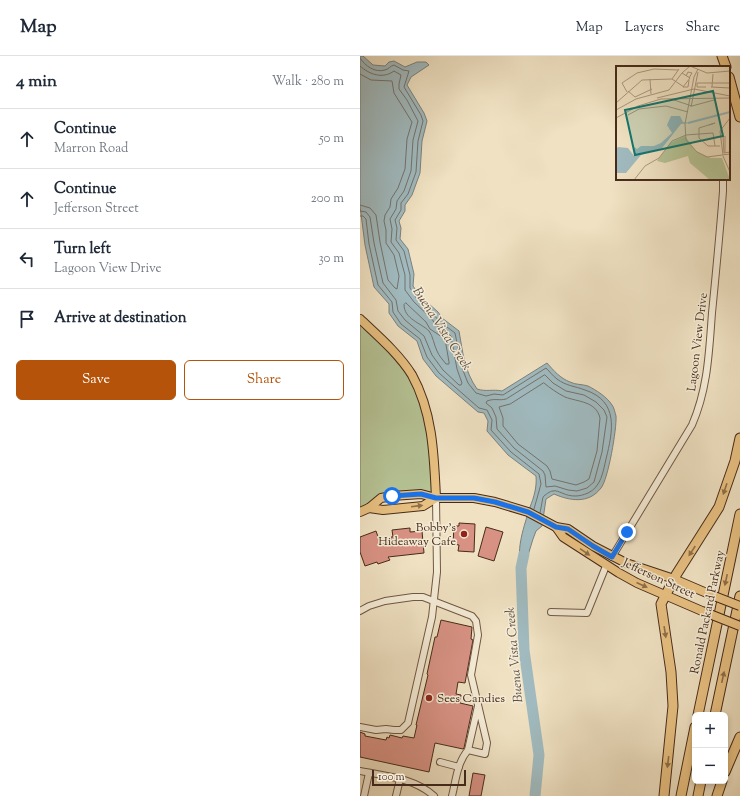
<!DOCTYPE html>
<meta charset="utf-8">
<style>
:root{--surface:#fff;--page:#f6f6f7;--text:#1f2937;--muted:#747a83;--line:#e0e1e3;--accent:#b45309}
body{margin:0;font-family:"Sorts Mill Goudy",serif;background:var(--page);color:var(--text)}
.controls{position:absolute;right:12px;bottom:12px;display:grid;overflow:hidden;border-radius:6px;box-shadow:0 2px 6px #0003}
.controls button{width:36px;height:36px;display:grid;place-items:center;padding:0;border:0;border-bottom:1px solid var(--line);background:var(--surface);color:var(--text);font:20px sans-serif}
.scale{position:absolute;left:12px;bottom:10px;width:94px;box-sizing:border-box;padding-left:4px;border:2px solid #472b1a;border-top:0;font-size:11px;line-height:14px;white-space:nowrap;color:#472b1a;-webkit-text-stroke:3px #f5ecd7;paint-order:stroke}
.stop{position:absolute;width:12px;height:12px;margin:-9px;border:3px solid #1a73e8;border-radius:50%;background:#fff}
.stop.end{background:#1a73e8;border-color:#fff;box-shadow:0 1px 4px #0008}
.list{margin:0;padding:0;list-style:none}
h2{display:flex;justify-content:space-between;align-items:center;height:52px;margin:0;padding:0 16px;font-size:17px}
h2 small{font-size:13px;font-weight:400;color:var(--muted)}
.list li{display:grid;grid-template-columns:26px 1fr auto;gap:12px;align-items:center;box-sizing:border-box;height:60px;padding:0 16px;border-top:1px solid var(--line)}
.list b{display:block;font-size:15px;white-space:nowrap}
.list p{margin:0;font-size:13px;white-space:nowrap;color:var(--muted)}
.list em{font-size:13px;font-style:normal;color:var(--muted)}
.actions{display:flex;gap:8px;padding:12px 16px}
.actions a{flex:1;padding:9px 0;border:1px solid var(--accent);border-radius:6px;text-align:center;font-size:14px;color:var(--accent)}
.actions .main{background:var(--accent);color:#fff}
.icon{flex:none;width:22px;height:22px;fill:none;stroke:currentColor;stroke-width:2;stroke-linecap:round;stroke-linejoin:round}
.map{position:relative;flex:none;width:380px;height:740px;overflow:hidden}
header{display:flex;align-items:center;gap:24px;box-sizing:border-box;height:56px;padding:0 20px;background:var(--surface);border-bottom:1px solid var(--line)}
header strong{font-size:19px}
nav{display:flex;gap:22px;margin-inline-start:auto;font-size:14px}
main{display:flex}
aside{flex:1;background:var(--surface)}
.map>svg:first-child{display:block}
</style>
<header>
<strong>Map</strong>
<nav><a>Map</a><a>Layers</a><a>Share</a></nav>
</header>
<main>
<aside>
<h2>4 min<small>Walk · 280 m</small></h2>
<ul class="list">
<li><svg class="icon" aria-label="ahead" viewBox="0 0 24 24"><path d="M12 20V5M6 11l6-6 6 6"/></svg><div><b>Continue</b><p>Marron Road</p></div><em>50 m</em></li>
<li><svg class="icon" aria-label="ahead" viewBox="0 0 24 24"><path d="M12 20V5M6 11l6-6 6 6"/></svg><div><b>Continue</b><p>Jefferson Street</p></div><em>200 m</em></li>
<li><svg class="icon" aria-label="left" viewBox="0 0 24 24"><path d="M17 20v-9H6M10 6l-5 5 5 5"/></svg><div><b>Turn left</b><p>Lagoon View Drive</p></div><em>30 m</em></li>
<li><svg class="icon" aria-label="arrive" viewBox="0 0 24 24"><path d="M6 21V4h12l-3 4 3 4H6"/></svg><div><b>Arrive at destination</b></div></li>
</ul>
<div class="actions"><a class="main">Save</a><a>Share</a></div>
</aside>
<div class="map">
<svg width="380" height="740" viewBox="0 0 380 740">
<rect width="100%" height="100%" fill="#efe1c2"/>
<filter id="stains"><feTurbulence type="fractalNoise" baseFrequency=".005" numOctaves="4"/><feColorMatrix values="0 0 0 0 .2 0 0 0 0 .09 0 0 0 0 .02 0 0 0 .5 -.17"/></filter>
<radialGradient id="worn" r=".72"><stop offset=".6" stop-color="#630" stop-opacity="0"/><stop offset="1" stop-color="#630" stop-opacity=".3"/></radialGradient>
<path fill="#b6c395" stroke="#7e7758" d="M0,267C18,286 37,303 51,325C70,356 71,403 72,438L21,445L0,453Z"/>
<path fill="#a0babf" stroke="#7c817d" d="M0,0H3L13,9L25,10L29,6L34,5L45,11L57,6H66L69,9L51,21L47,29L64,57L67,65L62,85L60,117L52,139L45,149V155L39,165L41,172L40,183L48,193L54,218L53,230L60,240L78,256L82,262L99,275C103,297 104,314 117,333C126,336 133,333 142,335L187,307C194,315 200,322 210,326C216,329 222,328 228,330C236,334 247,341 252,349C254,351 255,357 256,360C257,372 248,424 241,432C229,448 210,445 194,438L186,443L182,470L176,475L173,483L165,509L161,512C156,491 164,471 170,451C174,441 177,431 176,420L148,399L127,375L128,365L124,357L118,356L76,320L63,303L57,285L38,270L29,257V248L14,231L5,189L0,150Z"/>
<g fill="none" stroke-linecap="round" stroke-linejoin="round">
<g stroke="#74726c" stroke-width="1">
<path d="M0,2C5,10 15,17 25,14C29,13 30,10 34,9L43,14L49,15L44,31L61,59L63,65L58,85L56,116L48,138L41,147V154L35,164L37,172L36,184L44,195L50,219V232L57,243L74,259L79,265L95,277L102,312L108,327L116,337L126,340L134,338L143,339L186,312C190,316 193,320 197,323C206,330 215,330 225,334C259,345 253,375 246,403C243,416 241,431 228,437C219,441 211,441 202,437C199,436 196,434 193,435C190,435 185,439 183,441L180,457"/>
<path d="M0,10C10,19 23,23 34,15L41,19L39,28V33L47,44L58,65L53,84L51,115L44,135L37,145L36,153L30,163L32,173L31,186L39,197L45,219V234L54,246L71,262L76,269L91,280L97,313L102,327L101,329H99L83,314L72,299L64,280L45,264L38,255L36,244L23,227L14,187L10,161L6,156L0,155"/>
<polyline points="0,18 11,24 32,25 34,37 52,66 47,83 45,113 38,132 31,143 30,151 25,159 24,165 26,174 26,187 34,199 39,220 37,233 35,232 28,224 20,186 16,159 10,152 0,149"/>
<polyline points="0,160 3,160 6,163 9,188 18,229 32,246 33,256 41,268 60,283 67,301 79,317 119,352 127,354 132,364 131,374 151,396 179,418 181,428 174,453"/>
<path d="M46,247L66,266L70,273L85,283L89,306V308H86C83,304 79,300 77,295C74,289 73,280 69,275C61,267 44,263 44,249Z"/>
<path d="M185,319L193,327L206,335L224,339L236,346L244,354L247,361L242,396L234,426L227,432L217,435L208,434L195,430L186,431L185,419L183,415L154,392L137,373L136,361L132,352L126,347L127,345C135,342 139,345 146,343Z"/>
<path d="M184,327C190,332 197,337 205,341C218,346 236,345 240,362L237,395L229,423L224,426L216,429L192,423L190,415L187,410L158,388L143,370V362L139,351L150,348Z"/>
</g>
<polyline stroke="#a0babf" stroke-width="11" points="164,498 161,512 164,594 179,699 175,740"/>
</g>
<g fill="#d89284" stroke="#472b1a">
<polygon points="99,467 115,468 114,496 98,495 99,489 93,488 94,470 99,470"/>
<polygon points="126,471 143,476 134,505 118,500"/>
<polygon points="50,472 50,476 62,475 64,497 28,501 30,504 18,508 17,506 5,510 0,496 0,481 16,475 21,489 31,485 31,481 33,481 32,474"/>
<polygon points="81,564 112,571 111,583 113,584 105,627 98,626 96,638 101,639 100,647 113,650 104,692 103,693 75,687 69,716 0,701 0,676 5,678 5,680 26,684 27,681 29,682 30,679 42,682 43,680 54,682 57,669 56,669 68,619 67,618 75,581 77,581"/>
<polygon points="113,717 125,719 121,740 109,740"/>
</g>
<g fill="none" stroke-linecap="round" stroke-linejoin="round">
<g stroke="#715844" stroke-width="8">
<g id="minor">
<path d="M252,501L332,369C348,332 349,296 352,257C356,216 360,176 363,135V123"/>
<polyline points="0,555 9,550 25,545 53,541 63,541 112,560 116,565 118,579 111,619 127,687 125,698 108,694 118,650"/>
<polyline points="191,556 227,557 246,510"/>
<polyline points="0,671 16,674 26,673 34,674 41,674 48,667 72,561 77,516 76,442"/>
<polyline points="80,706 99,711"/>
<path d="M0,715C26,720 54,722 74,740"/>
<polyline points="4,740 9,717"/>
<polyline points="36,740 40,723"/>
<path d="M92,740C96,724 97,707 108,694"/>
</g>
</g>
<g stroke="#472b1a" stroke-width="10">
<g id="major">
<path d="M0,263C18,280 39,298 52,319C73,357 74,400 76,442"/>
<polyline points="9,452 23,454 63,450 76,442"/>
<polyline points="0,456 9,452 21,442 32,440 61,438 76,442 114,442 135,446 168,456 196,471 208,473 233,490 266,507 314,523 349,538"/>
<polyline points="196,471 203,481 259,517 277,527 342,555"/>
</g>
</g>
<g stroke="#472b1a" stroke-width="11">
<g id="highway">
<polyline points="362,0 366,11"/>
<polyline points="369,21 380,61"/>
<polyline points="338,659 380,458"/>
<polyline points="355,659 380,540"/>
<polyline points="365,716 380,681"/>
<polyline points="304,740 313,650 311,616 301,548 316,519 359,451 375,405 380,382"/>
<polyline points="321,740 335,671"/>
<polyline points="338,740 341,725"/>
<polyline points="357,740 362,725"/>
</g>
</g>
<use href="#minor" stroke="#f5ecd7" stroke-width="6"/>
<use href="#major" stroke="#e8c081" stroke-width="8"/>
<use href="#highway" stroke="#e8c081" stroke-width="9"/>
<g stroke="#472b1a" stroke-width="10" stroke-linecap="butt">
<g id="major-bridge">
<polyline points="349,538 380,550"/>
<polyline points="342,555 380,570"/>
</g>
</g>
<use href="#major-bridge" stroke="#e8c081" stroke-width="8"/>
</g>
<defs><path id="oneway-solid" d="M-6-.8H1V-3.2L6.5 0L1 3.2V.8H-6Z"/></defs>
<g fill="#8f6e48">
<use href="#oneway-solid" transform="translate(365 433) rotate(109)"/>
<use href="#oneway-solid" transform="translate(57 450) rotate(-7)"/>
<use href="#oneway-solid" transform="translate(332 495) rotate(123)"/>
<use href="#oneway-solid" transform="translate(225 496) rotate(34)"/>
<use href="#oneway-solid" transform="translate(366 524) rotate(102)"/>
<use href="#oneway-solid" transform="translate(282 529) rotate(24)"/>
<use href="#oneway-solid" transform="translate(305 576) rotate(81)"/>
<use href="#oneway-solid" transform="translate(363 621) rotate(-78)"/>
<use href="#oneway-solid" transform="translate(308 706) rotate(97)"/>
</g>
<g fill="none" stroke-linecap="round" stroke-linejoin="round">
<polyline stroke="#1a73e8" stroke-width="5" points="32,440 61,438 76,442 114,442 135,446 168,456 196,471 208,473 233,490 252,501 267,476"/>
</g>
<g fill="#8f2418" stroke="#f5ecd7" stroke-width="1.5">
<circle cx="104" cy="478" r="4"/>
<circle cx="69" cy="642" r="4"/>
</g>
<g text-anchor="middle" stroke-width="3" stroke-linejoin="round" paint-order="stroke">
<g font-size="12" fill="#472b1a" stroke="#f5ecd7">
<text transform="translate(337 286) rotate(-83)" y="4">Lagoon View Drive</text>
<text transform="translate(299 522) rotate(25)" y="4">Jefferson Street</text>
<text transform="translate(347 556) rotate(-78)" y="4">Ronald Packard Parkway</text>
</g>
<g font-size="12" fill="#472b1a" stroke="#f5ecd7" text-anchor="end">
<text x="96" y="475">Bobby's<tspan x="96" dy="14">Hideaway Cafe</tspan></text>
<text x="77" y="646" text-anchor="start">Sees Candies</text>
</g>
<g font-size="13" font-style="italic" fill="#5d4f43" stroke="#f5ecd7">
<text transform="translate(83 272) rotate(57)" y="5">Buena Vista Creek</text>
<text transform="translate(153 599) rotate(-95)" y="5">Buena Vista Creek</text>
</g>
</g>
<g transform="translate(256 10)">
<rect width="114" height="114" fill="#efe1c2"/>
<path d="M69,70L80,85L95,92H106L114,114H94L74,97L72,90L49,97L41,95L54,77Z" fill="#b6c395"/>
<path d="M55,50H64L67,56L76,57L65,58L46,82L25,89L10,107H0V83L2,81L12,82L18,90V81L21,83L25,80H38L45,77L56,67L51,59Z" fill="#a0babf"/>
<path fill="none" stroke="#a0babf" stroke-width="2" d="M72,57L114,46"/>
<path fill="none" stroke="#ac987f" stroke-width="1" d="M82,3L78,11L69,58L70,74L81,86L91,91L114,88M66,7L74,0L91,7L114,5M70,10L72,6L76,7L73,12M34,13L35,28M56,13L68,21M97,17H114M67,21H72L73,14M90,21H81V17H96M95,21L114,22M96,21L97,8M12,25L19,31L36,23M11,26L6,17L21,7L38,3L62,4M41,32L78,23L114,30M58,34L76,40L98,34M0,37L26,14L56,13L63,3M75,41L82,6M0,44L20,33L53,24L66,7L74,12L67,21M12,49L23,43L50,40L72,46M0,52L22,40L45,33L114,32M93,59L99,57L83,62V72L92,80H104M70,69L97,67L99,80M107,70L108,87L114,86M109,70V87M107,89L104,65L114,52M107,90L114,106M18,114L29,100L43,92L56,75L70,69"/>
<path fill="#0f766e" fill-opacity="0.15" stroke="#0f766e" stroke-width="2" d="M97,25L107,70L19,89L9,44Z"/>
<rect width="114" height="114" fill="none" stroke="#472b1a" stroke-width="2"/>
</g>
<rect width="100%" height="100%" filter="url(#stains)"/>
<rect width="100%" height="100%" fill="url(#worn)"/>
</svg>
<div class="controls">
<button>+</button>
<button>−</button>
</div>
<div class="scale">100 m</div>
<div class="stop" style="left:32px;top:440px"></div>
<div class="stop end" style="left:267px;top:476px"></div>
</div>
</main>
